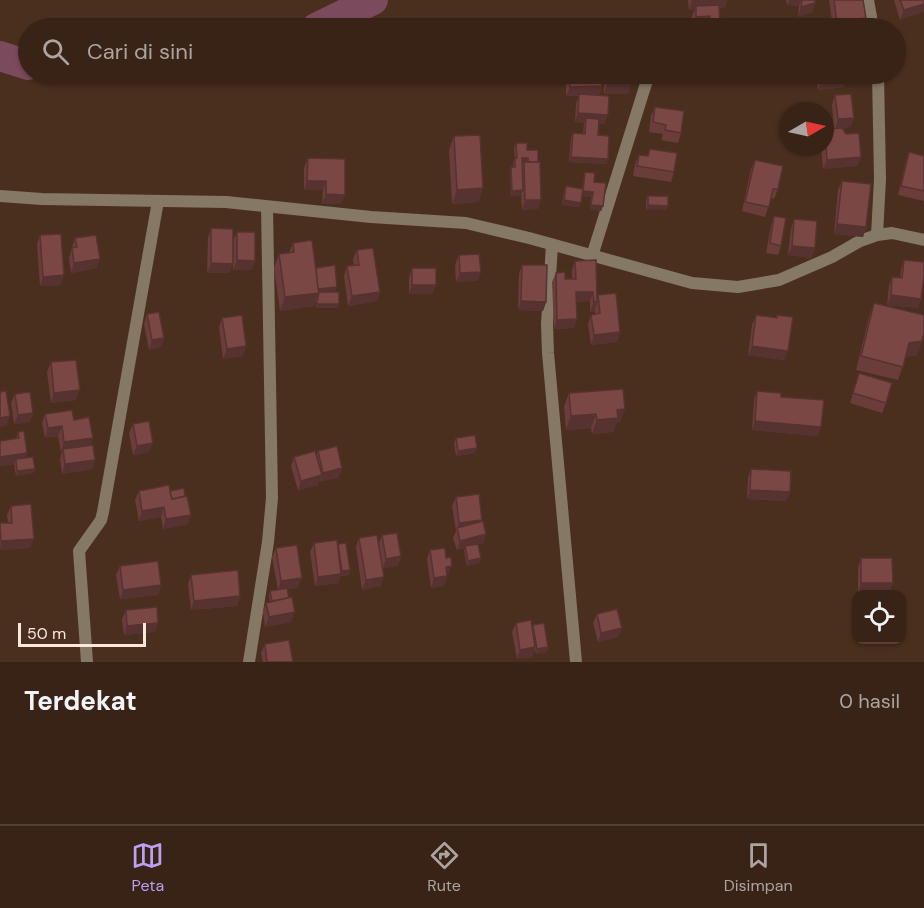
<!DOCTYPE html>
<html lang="id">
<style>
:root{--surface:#382316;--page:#432f23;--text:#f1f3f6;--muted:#aba4a1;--line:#524035;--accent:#bca0f2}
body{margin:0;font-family:"DM Sans",sans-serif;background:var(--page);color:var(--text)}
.controls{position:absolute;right:18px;bottom:18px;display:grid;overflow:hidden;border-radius:12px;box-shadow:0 2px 4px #0004}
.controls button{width:54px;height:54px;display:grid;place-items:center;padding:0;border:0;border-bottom:2px solid var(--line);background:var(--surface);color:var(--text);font:30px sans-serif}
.compass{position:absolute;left:780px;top:102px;width:54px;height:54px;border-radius:50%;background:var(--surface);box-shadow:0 2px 4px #0004;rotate:81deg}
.scale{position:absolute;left:18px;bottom:15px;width:128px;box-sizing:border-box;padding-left:6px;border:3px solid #fae7dd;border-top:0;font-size:16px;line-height:21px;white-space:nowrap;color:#fae7dd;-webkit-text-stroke:4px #4a2f1e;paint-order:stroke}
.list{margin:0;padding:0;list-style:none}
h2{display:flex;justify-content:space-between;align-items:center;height:78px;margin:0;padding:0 24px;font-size:26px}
h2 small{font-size:20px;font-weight:400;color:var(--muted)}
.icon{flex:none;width:33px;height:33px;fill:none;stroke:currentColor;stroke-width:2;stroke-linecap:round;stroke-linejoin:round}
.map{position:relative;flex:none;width:924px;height:662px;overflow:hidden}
.search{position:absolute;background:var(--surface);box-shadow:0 2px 4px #0004;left:18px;right:18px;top:18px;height:66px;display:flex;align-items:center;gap:15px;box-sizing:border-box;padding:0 21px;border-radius:33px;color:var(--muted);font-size:22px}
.sheet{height:162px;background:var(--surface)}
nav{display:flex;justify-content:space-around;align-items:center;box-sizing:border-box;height:84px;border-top:2px solid var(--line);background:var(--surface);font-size:16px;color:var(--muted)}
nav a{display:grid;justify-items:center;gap:3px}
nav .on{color:var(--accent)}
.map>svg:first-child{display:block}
</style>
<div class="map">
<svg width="924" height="662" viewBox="0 0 924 662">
<rect width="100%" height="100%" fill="#4a2f1e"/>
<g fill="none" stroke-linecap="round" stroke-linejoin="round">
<g stroke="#7c4a5d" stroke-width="30">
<polyline points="316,28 373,0"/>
<polyline points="0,56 28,65"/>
</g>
<g stroke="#857865" stroke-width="12">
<polyline points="868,0 873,28"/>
<polyline points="0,196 42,199 226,202 371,217 466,223 529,238 692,283 738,287 779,280 832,257 860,241 877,235 892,233 924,240"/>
<polyline points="877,235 880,179 878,74"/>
<polyline points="552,245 547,324 548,353 576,662"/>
<polyline points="592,256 649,74"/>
<polyline points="87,662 79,551 101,520 103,512 158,201"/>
<polyline points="249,662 268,542 272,498 267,207"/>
</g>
</g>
<g fill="#6a3d3a">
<polygon points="688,0 727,0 725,7 719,8 720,25 719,28 692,28 692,16 695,9 689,10"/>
<polygon points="786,0 815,0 815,3 812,12 798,17 799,6 787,5"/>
<polygon points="829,0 863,0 862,27 853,28 833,28"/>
<polygon points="894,0 924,0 900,20"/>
<polygon points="568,74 602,74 602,86 599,95 604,124 599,124 598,135 608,159 606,164 569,162 571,138 573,133 583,134 584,123 575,122 576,104 579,96 566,96 566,80"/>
<polygon points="604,74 631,74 628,94 604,94"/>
<polygon points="816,74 860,74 859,76 848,77 844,87 818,90"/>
<polygon points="835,95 854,118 850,127 843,128 861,157 857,166 823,169 821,147 825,147 825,129 834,128 832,105"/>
<polygon points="655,107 681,133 678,143 661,140 663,134 649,132 651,116"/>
<polygon points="454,136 483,188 478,202 452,204 449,150"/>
<polygon points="516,143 527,150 538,209 522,210 521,195 511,196 510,172 511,167 513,167 513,163 515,158 514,148"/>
<polygon points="650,149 674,172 671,182 633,176 635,164 639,155 647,156"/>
<polygon points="909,152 924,156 924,201 898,195 906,161"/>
<polygon points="308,158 345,159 341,204 322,204 323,190 304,190 304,168"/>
<polygon points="755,160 778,189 774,199 771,198 765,217 742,211 751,169"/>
<polygon points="585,172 594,182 603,206 601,211 590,209 591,197 582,196 579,207 562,205 564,191 566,186 582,189 584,177"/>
<polygon points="842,181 866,227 863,237 834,234 838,190"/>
<polygon points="648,196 668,206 666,210 646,210 646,200"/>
<polygon points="774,216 781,246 778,255 766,253 771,226"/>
<polygon points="794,219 815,248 811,258 788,255 791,229"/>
<polygon points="211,228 233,264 229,273 207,273 208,238"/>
<polygon points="237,232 255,261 251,270 233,270 233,241"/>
<polygon points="40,235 61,285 40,286 37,244"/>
<polygon points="75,238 100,259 96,268 71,273 69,258"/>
<polygon points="293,243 335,292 339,304 337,308 316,308 316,301 314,306 280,311 274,268 279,254 289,253"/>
<polygon points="357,250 380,292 377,301 348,306 344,276 347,266 354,265 353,259"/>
<polygon points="459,255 481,272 477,281 456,282 455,265"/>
<polygon points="904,260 921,299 918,308 887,305 889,286 892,277 900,278 901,269"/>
<polygon points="575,261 597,298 598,295 620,332 617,342 591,345 588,324 591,315 595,314 595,309 594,312 590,312 590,301 577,302 577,319 574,328 554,329 552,282 556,273 565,279 572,279 572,270"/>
<polygon points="522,265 546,302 543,311 518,310 519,274"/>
<polygon points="412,268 436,285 432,294 409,294 409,277"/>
<polygon points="874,303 922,341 917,355 906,357 898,380 856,370 869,317"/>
<polygon points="147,314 164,338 161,347 149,350 144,324"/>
<polygon points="756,315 776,318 777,315 784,360 748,355 752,325"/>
<polygon points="222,318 243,356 223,359 219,327"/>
<polygon points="51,362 76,400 51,403 47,372"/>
<polygon points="859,373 886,403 882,413 850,403"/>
<polygon points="757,391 781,397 818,436 752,430 754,400"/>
<polygon points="569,393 620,423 616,423 613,432 592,434 591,428 566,430 564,407"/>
<polygon points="15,394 33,413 30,422 14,424 11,403"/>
<polygon points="45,414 74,420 90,445 95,460 92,469 62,474 60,459 62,451 61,452 58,436 45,438 42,423"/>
<polygon points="133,424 149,452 133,455 129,433"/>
<polygon points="18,432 26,458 35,469 33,473 16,476 14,464 0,466 0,441 16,439"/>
<polygon points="456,438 475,453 456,456 454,443"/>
<polygon points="318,451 342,468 338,478 319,481 318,485 298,490 291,466 294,457 316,456"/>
<polygon points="751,469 790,492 786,501 747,499 748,478"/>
<polygon points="139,491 170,491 188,524 163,529 161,517 139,521 135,500"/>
<polygon points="456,497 482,520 486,534 483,543 478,544 479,563 467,566 464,551 465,548 457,550 453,538 456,531 452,506"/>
<polygon points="11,506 30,548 0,550 0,523 8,523 7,515"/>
<polygon points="382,535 401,556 398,566 383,568 381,586 362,590 356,547 359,538 379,543"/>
<polygon points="314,543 337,545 350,570 349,575 340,576 338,583 315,586 310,552"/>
<polygon points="276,548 298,587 288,589 291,622 265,627 263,612 266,603 270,602 269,596 270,591 278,590 272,557"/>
<polygon points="430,550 448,576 447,576 444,586 431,588 427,559"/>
<polygon points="861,558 893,583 889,592 858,593 858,568"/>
<polygon points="120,566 161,585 158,595 120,599 116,575"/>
<polygon points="191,575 240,596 237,606 191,610 188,584"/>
<polygon points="126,610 155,632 124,635 122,619"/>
<polygon points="597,614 622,628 618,637 598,642 593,623"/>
<polygon points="516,623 532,627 533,625 548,647 547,652 536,654 535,649 532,657 517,659 512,632"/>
<polygon points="265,644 293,662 263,662 261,653"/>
</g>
<g fill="#563230">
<polygon points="692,0 727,0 725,7 696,9 696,6 695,9 689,10"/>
<polygon points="789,0 801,0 799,6 787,5"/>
<polygon points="815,3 812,12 798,17 801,7"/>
<polygon points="924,4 924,12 900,20 904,10"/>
<polygon points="710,16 707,26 693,26 696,17"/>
<polygon points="866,18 862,27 853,28 835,28 837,22"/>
<polygon points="720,25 719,28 709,28 710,26"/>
<polygon points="847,74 860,74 859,76 846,77"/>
<polygon points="848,78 844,87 818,90 822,81"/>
<polygon points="607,84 631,84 628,94 604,94"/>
<polygon points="602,86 599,95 566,96 570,87"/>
<polygon points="578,113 608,115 604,124 586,123 586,118 584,123 575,122"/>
<polygon points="854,118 850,127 835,129 838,119"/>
<polygon points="571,157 608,159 606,164 569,162"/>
<polygon points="861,157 857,166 823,169 827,160"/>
<polygon points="522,158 528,158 526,162 520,163"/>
<polygon points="307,181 326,181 323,190 304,190"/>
<polygon points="483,188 478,202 452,204 457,190"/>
<polygon points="523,190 521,195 511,196 512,191"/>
<polygon points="583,191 593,192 591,197 581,196"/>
<polygon points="326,194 345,195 341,204 322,204"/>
<polygon points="525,200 541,200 538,209 522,210"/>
<polygon points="564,200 581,203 579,207 562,205"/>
<polygon points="591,205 603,206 601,211 590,209"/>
<polygon points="648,205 668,206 666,210 646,210"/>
<polygon points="837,224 866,227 863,237 834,234"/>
<polygon points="792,246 815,248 811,258 788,255"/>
<polygon points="100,259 96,268 71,273 74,263"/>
<polygon points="237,260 255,261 251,270 233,270"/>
<polygon points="211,263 233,264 229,273 207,273"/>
<polygon points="481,272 477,281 456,282 460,273"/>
<polygon points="64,275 61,285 40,286 43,277"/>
<polygon points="412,285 436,285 432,294 409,294"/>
<polygon points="337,287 335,292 318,294 314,306 280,311 285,297 318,289"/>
<polygon points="380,292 377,301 348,306 352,296"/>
<polygon points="576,292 593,292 590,301 573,302"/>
<polygon points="891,295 921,299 918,308 887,305"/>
<polygon points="521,301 546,302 543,311 518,310"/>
<polygon points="594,302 597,302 594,312 590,312"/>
<polygon points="317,304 339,304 337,308 316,308"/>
<polygon points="577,319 574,328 554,329 557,320"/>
<polygon points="620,332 617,342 591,345 594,335"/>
<polygon points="164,338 161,347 149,350 152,340"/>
<polygon points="922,341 917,355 904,357 909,343"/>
<polygon points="246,346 243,356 223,359 227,349"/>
<polygon points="752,346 788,351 784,360 748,355"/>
<polygon points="80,390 76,400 51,403 54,393"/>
<polygon points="625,409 620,423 616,423 613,432 592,434 597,420 617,410"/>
<polygon points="33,413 30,422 14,424 18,415"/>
<polygon points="596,414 591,428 566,430 571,416"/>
<polygon points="10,416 7,426 0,427 0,418"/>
<polygon points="755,421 821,427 818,436 752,430"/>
<polygon points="62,426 58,436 45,438 48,428"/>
<polygon points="93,438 90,447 63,449 62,451 61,452 64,442"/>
<polygon points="153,443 149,452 133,455 137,446"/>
<polygon points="477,448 475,453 456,456 458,451"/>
<polygon points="27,453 24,463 16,459 14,464 0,466 0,457"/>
<polygon points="95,460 92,469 62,474 65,464"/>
<polygon points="342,468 338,478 320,482 323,473"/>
<polygon points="35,469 33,473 16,476 17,471"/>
<polygon points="322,475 318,485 298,490 301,481"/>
<polygon points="750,490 790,492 786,501 747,499"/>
<polygon points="164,507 161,517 139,521 142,511"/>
<polygon points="191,515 188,524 163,529 166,519"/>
<polygon points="482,520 479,530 457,529 459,523"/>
<polygon points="486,534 483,543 457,550 460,541"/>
<polygon points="34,539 30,548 0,550 1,541"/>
<polygon points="401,556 398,566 383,568 386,559"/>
<polygon points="481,558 479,563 467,566 468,561"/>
<polygon points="452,566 448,576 443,576 446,567"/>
<polygon points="350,570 349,575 340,576 338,583 315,586 318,577 341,574 342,571"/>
<polygon points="447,576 444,586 431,588 434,578"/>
<polygon points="384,577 381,586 362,590 366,580"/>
<polygon points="302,578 298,587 278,591 281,581"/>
<polygon points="861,583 893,583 889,592 858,593"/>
<polygon points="161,585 158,595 120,599 123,590"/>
<polygon points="240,596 237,606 191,610 194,601"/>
<polygon points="295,612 291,622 265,627 269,617"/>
<polygon points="158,623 155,632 124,635 127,626"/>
<polygon points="622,628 618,637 598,642 601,633"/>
<polygon points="535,647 532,657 517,659 520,650"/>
<polygon points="548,647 547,652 536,654 537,649"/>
</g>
<g fill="#7b4744" stroke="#563230" stroke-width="1.5">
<polygon points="802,0 815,0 815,3 801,7"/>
<polygon points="834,0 863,0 866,18 837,22"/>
<polygon points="900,0 924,0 924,4 904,10"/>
<polygon points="719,5 720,25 710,26 710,16 696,17 696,6"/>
<polygon points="693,26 717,28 693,28"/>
<polygon points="569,74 602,74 602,86 570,87"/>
<rect x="607" y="74" width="24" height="10"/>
<polygon points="821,74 849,74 848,78 822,81"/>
<polygon points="579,94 609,96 608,115 578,113"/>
<polygon points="851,94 854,118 838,119 835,95"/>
<polygon points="655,107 684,111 681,133 665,130 666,125 653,122"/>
<polygon points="586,118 599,119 598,135 609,136 608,159 571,157 573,133 585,134"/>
<polygon points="842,128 846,134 859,133 861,157 827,160 825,129"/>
<polygon points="480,135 483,188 457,190 454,136"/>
<polygon points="516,143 527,143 527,150 538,150 538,162 528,162 528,158 522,158 523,190 512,191 511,167 515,167 515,158 517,158"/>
<polygon points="650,149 677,153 674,172 637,166 639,155 648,156"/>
<polygon points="909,152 924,156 924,191 901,186"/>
<polygon points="308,158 345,159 345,195 326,194 326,181 307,181"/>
<polygon points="755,160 783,166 778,189 773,189 769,207 745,202"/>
<polygon points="524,162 540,162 541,200 525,200"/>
<polygon points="585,172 595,173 594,182 606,183 603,206 591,205 593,192 583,191"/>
<polygon points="842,181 871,184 866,227 837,224"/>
<polygon points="566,186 583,189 581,203 564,200"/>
<polygon points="648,196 668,196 668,206 648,205"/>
<polygon points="774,216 786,218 781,246 770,243"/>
<polygon points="794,219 817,221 815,248 792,246"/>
<polygon points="211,228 233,229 233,264 211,263"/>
<polygon points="237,232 255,232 255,261 237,260"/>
<polygon points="61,234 64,275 43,277 40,235"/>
<polygon points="96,235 100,259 74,263 72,248 77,247 75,238"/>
<polygon points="312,240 319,293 285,297 279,254 294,252 293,243"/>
<polygon points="373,248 380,292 352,296 347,266 359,265 357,250"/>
<polygon points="479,254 481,272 460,273 459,255"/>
<polygon points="596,260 597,302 594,302 593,292 576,292 577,319 557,320 556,273 565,272 565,279 576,279 575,261"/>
<polygon points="904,260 924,262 924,275 921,299 891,295 892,277 902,278"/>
<polygon points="335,265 337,287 318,289 316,268"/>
<polygon points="522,265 547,265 546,302 521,301"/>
<rect x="412" y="268" width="24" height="17"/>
<polygon points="319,292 339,292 339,304 317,304"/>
<polygon points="616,293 620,332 594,335 591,315 600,313 598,295"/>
<polygon points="874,303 924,315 924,333 922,341 909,343 903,367 861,356"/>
<polygon points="159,312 164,338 152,340 147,314"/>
<polygon points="242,315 246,346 227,349 222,318"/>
<polygon points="756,315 777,318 777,315 793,317 788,351 752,346"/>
<polygon points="76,360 80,390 54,393 51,362"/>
<polygon points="859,373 892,383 886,403 853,393"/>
<polygon points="623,389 625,409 617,410 618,418 597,420 596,414 571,416 569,393"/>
<polygon points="6,391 10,416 0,418 0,392"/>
<polygon points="757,391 781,393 781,397 824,400 821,427 755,421"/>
<polygon points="30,392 33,413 18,415 15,394"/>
<polygon points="72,410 74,420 89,417 93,438 64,442 62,426 48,428 45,414"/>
<polygon points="149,421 153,443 137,446 133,424"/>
<polygon points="24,431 27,453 0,457 0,441 19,438 18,432"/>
<polygon points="475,435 477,448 458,451 456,438"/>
<polygon points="93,445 95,460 65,464 63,449"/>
<polygon points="337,446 342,468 323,473 318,451"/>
<polygon points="315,451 322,475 301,481 294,457"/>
<polygon points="33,457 35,469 17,471 16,459"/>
<polygon points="751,469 791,471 790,492 750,490"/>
<polygon points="169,485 172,499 187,496 191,515 166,519 164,507 142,511 139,491"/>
<polygon points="184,488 185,496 172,499 170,491"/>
<polygon points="479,494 482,520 459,523 456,497"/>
<polygon points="31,504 34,539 1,541 0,523 12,523 11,506"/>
<polygon points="483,521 486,534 460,541 457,528"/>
<polygon points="397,533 401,556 386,559 382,535"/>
<polygon points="377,535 384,577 366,580 359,538"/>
<polygon points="337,540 341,574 318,577 314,543"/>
<polygon points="346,543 350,570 342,571 338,544"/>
<polygon points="478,544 481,558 468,561 465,546"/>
<polygon points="297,545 302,578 281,581 276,548"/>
<polygon points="445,548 446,558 451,557 452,566 446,567 447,576 434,578 430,550"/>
<polygon points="861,558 892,558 893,583 861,583"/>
<polygon points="158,561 161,585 123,590 120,566"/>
<polygon points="238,570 240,596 194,601 191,575"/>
<polygon points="287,588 289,598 272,601 270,591"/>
<polygon points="292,597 295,612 269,617 266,603"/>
<polygon points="157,607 158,623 127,626 126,610"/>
<polygon points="617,609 622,628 601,633 597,614"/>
<polygon points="531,620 535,647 520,650 516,623"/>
<polygon points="544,623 548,647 537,649 533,625"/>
<polygon points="289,640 293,662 267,662 265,644"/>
</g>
</svg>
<div class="controls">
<button><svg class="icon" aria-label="locate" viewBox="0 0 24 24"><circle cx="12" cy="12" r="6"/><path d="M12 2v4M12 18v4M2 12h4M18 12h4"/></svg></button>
</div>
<svg class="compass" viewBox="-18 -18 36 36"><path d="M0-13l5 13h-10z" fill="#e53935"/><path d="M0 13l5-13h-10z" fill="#aba4a1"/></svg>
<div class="scale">50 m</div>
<div class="search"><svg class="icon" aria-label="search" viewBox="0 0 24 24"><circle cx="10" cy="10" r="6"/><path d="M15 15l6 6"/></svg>Cari di sini</div>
</div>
<section class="sheet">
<h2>Terdekat<small>0 hasil</small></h2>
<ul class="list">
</ul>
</section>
<nav>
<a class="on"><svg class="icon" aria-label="map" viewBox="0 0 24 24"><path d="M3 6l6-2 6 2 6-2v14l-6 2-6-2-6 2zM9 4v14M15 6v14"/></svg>Peta</a>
<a><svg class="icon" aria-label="directions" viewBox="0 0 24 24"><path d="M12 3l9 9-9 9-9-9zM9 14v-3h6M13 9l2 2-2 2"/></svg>Rute</a>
<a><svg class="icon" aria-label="saved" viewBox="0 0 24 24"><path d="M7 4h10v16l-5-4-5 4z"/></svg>Disimpan</a>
</nav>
